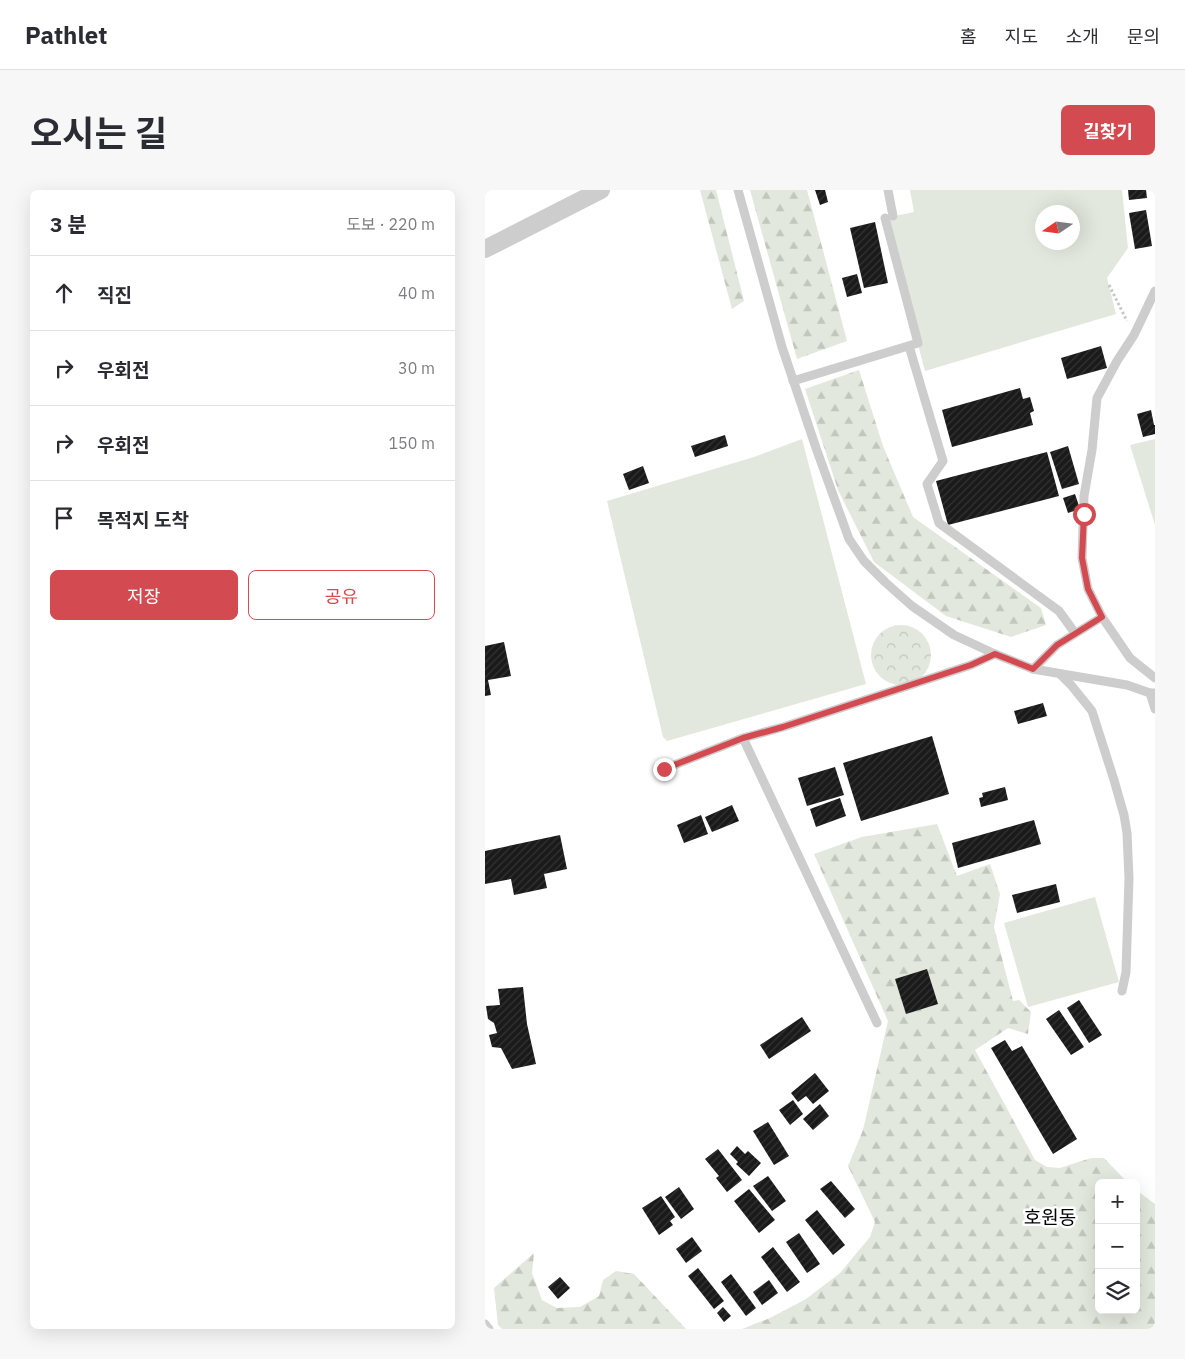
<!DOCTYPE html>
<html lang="ko">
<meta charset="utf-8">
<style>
:root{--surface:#fff;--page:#f7f7f7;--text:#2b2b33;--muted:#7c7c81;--line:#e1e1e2;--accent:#d34b50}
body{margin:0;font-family:"IBM Plex Sans","Noto Sans KR",sans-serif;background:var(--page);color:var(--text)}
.controls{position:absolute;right:15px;bottom:15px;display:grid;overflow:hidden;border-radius:8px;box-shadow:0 5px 20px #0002}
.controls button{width:45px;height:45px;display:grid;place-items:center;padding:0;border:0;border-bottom:1px solid var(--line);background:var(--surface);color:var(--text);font:25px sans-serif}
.compass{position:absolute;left:550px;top:15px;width:45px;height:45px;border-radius:50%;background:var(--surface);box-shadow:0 5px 20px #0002;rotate:257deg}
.stop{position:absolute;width:15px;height:15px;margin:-11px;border:4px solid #d34b50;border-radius:50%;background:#fff}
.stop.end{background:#d34b50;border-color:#fff;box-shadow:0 1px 5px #0008}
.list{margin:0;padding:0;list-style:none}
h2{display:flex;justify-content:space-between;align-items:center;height:65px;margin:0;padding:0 20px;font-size:21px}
h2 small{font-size:16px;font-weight:400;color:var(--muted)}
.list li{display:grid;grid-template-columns:32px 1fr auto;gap:15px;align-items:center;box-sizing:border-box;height:75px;padding:0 20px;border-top:1px solid var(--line)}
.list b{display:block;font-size:19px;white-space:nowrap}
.list em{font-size:16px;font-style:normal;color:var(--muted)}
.actions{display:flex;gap:10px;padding:15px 20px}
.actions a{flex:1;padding:11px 0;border:1px solid var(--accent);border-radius:8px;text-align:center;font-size:18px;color:var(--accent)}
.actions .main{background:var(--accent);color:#fff}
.icon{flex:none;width:28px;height:28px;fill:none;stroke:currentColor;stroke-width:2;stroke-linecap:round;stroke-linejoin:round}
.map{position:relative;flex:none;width:670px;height:1139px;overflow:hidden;border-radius:8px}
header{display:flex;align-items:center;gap:30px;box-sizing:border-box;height:70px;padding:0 25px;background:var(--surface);border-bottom:1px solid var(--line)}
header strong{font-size:24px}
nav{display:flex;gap:28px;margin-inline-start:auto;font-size:18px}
.intro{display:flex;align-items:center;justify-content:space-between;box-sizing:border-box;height:120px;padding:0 30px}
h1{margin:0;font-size:35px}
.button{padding:12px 22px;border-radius:8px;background:var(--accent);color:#fff;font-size:18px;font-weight:700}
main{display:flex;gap:30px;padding:0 30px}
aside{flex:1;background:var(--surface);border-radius:8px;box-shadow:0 5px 20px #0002}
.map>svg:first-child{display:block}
</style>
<header>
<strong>Pathlet</strong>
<nav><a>홈</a><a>지도</a><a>소개</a><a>문의</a></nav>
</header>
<div class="intro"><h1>오시는 길</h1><a class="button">길찾기</a></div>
<main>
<aside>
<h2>3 분<small>도보 · 220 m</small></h2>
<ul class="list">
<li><svg class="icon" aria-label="ahead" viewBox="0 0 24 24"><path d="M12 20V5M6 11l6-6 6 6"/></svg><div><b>직진</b></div><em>40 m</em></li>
<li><svg class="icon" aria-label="right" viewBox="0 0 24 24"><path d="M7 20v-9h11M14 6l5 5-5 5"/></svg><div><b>우회전</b></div><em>30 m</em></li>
<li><svg class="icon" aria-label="right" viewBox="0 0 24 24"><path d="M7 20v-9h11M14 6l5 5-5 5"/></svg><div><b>우회전</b></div><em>150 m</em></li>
<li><svg class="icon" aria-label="arrive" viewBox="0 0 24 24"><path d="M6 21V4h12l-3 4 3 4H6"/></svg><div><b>목적지 도착</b></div></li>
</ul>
<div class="actions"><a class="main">저장</a><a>공유</a></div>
</aside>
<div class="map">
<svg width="670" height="1139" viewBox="0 0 670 1139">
<defs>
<pattern id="forest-firs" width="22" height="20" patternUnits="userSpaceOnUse" patternTransform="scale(1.25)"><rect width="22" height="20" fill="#e2e8dd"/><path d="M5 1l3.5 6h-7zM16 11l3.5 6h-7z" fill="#c2c7be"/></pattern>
<pattern id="park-crowns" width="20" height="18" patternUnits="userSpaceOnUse" patternTransform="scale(1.25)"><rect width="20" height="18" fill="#e2e8dd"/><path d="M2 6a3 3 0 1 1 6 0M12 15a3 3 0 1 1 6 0" fill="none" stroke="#c2c7be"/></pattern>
<pattern id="building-hatch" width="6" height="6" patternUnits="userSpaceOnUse" patternTransform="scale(1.25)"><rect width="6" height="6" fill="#1a1a1a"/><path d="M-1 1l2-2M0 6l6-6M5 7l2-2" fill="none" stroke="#333"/></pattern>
</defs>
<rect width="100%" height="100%" fill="#fff"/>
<g fill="url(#forest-firs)">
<polygon points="215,0 231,0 259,111 247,119"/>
<polygon points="265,0 322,0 362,151 312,169"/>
<polygon points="374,180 398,256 428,327 556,418 561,435 526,447 461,426 389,372 353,300 320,199"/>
<polygon points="452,634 472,686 505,674 515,704 509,737 528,811 534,810 546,822 543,844 523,838 490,860 550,970 562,977 575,978 606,968 619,968 643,993 614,993 614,1120 651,1120 651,1000 670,1014 670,1139 257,1139 285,1128 321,1109 355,1083 385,1047 390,1032 363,976 378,940 403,831 329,664 377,647"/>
<polygon points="49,1063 47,1083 57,1110 72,1118 95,1117 114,1106 118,1090 131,1081 149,1084 201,1139 17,1139 13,1135 9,1098"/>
</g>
<circle fill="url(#park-crowns)" cx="416" cy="465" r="30"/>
<g fill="#e2e8dd" fill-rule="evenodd">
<path d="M425,0H637L643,58L622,88L631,124L440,181L400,28L429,22ZM558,22H588V52H558Z"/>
<polygon points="317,249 381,494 182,551 178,547 122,311 269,267"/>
<polygon points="670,249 670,335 645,255"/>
<polygon points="610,707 634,792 543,817 519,733"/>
</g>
<g fill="url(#building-hatch)">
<polygon points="330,0 340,0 343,12 335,15"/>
<polygon points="643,0 661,0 662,8 644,10"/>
<polygon points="661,20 667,56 650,59 644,23"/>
<polygon points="390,32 403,93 379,98 365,38"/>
<polygon points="372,84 377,103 362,107 357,88"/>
<polygon points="616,156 622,178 582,189 576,168"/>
<polygon points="535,198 538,209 545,207 549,221 545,223 548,235 467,257 457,220"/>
<polygon points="666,220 669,235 670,235 670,244 658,247 652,224"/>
<polygon points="240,245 243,256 210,267 206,256"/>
<polygon points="583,256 594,294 577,299 565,262"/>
<polygon points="562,262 574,306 463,335 451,291"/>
<polygon points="158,276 164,293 144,300 138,284"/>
<polygon points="590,304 595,319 583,323 578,308"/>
<polygon points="19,452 26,486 3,490 6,505 0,506 0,456"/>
<polygon points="558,513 562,526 533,534 529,521"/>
<polygon points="447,546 464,604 376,631 358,573"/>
<polygon points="350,577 359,605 322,616 313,588"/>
<polygon points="520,597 523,610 496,617 494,608 498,607 497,603"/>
<polygon points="355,608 361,626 331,637 325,619"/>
<polygon points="247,615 254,631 227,642 220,627"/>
<polygon points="216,625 223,644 199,653 192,635"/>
<polygon points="549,630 556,654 473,678 467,653"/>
<polygon points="75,645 82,679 59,684 62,698 29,705 26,689 0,694 0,661"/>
<polygon points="571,694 575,712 532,723 527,705"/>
<polygon points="442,779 453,814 421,824 410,789"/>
<polygon points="38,797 42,834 51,874 27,879 16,858 7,857 4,845 12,843 9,833 3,829 1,816 15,815 13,799"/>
<polygon points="594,810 617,845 604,853 582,818"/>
<polygon points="574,820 599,857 586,865 561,829"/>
<polygon points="317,827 326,841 284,869 275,855"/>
<polygon points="520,850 527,861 537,856 592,949 568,964 506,858"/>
<polygon points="330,883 344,901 328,914 321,906 313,912 306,903"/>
<polygon points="308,910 318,924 305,935 294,920"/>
<polygon points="335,914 344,926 328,940 318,929"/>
<polygon points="283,932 304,966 289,975 268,941"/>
<polygon points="252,956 260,964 263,961 276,973 264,986 251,974 253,972 245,964"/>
<polygon points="233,959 257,990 242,1002 231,988 234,986 220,969"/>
<polygon points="283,986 301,1011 287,1021 268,996"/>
<polygon points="346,991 370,1019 360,1028 335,999"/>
<polygon points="194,997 209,1019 196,1029 180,1007"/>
<polygon points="264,999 290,1030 274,1043 249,1011"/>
<polygon points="176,1006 190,1027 185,1031 188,1035 174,1045 157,1018"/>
<polygon points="332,1020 360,1055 348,1065 320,1030"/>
<polygon points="314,1043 335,1074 322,1083 301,1052"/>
<polygon points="207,1047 217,1061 201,1073 191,1059"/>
<polygon points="288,1057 315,1092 302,1102 276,1067"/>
<polygon points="213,1078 239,1111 229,1119 203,1086"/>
<polygon points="246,1084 271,1118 261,1126 236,1092"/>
<polygon points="75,1087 85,1098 73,1109 63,1097"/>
<polygon points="284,1090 293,1103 277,1115 268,1102"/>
<polygon points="238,1117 246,1126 239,1132 232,1123"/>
</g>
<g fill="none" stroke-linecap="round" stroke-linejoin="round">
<polyline stroke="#c7c7c7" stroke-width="3" stroke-dasharray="2.5 2.5" stroke-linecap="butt" points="624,95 642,131"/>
<g stroke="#cdcdcd" stroke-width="9">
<polyline points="253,0 297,157 331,258 364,349 379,371 400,392 427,416 469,445 510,464 548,479 642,495 665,503 670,503"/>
<polyline points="403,0 408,26"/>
<polyline points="670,101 649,145 632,171 612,208 607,260 599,306 597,368 603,399 617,427 645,468 670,488"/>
<polyline points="424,156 458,271 442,294 454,333 574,421 590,443"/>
<polyline points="308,191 433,153 400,28"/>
<polyline points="548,479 572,455 617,427"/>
<polyline points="575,484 586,495 607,521 629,590 639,625 642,643 644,688 641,782 637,801"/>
<polyline points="665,503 670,519"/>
<polyline points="258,548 392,833"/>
<polyline points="179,579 258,548 298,537 486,475 510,464"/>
<polyline points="0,1134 4,1139"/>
</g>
<polyline stroke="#cdcdcd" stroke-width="18" points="0,59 116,0"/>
</g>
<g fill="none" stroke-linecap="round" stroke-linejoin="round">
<polyline stroke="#d34b50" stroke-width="6" points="179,579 258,548 298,537 486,475 510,464 548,479 572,455 617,427 603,399 597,368 599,324"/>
</g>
<g text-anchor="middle" stroke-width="5" stroke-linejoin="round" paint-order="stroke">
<g font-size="19" fill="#000" stroke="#fff">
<text x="565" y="1034">호원동</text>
</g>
</g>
</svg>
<div class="controls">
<button>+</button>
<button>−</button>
<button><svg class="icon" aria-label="layers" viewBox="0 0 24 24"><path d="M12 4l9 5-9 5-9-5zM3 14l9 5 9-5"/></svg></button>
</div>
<svg class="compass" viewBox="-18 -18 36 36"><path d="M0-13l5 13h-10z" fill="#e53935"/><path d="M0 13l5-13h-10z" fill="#7c7c81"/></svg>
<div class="stop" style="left:599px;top:324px"></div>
<div class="stop end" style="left:179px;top:579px"></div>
</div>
</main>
